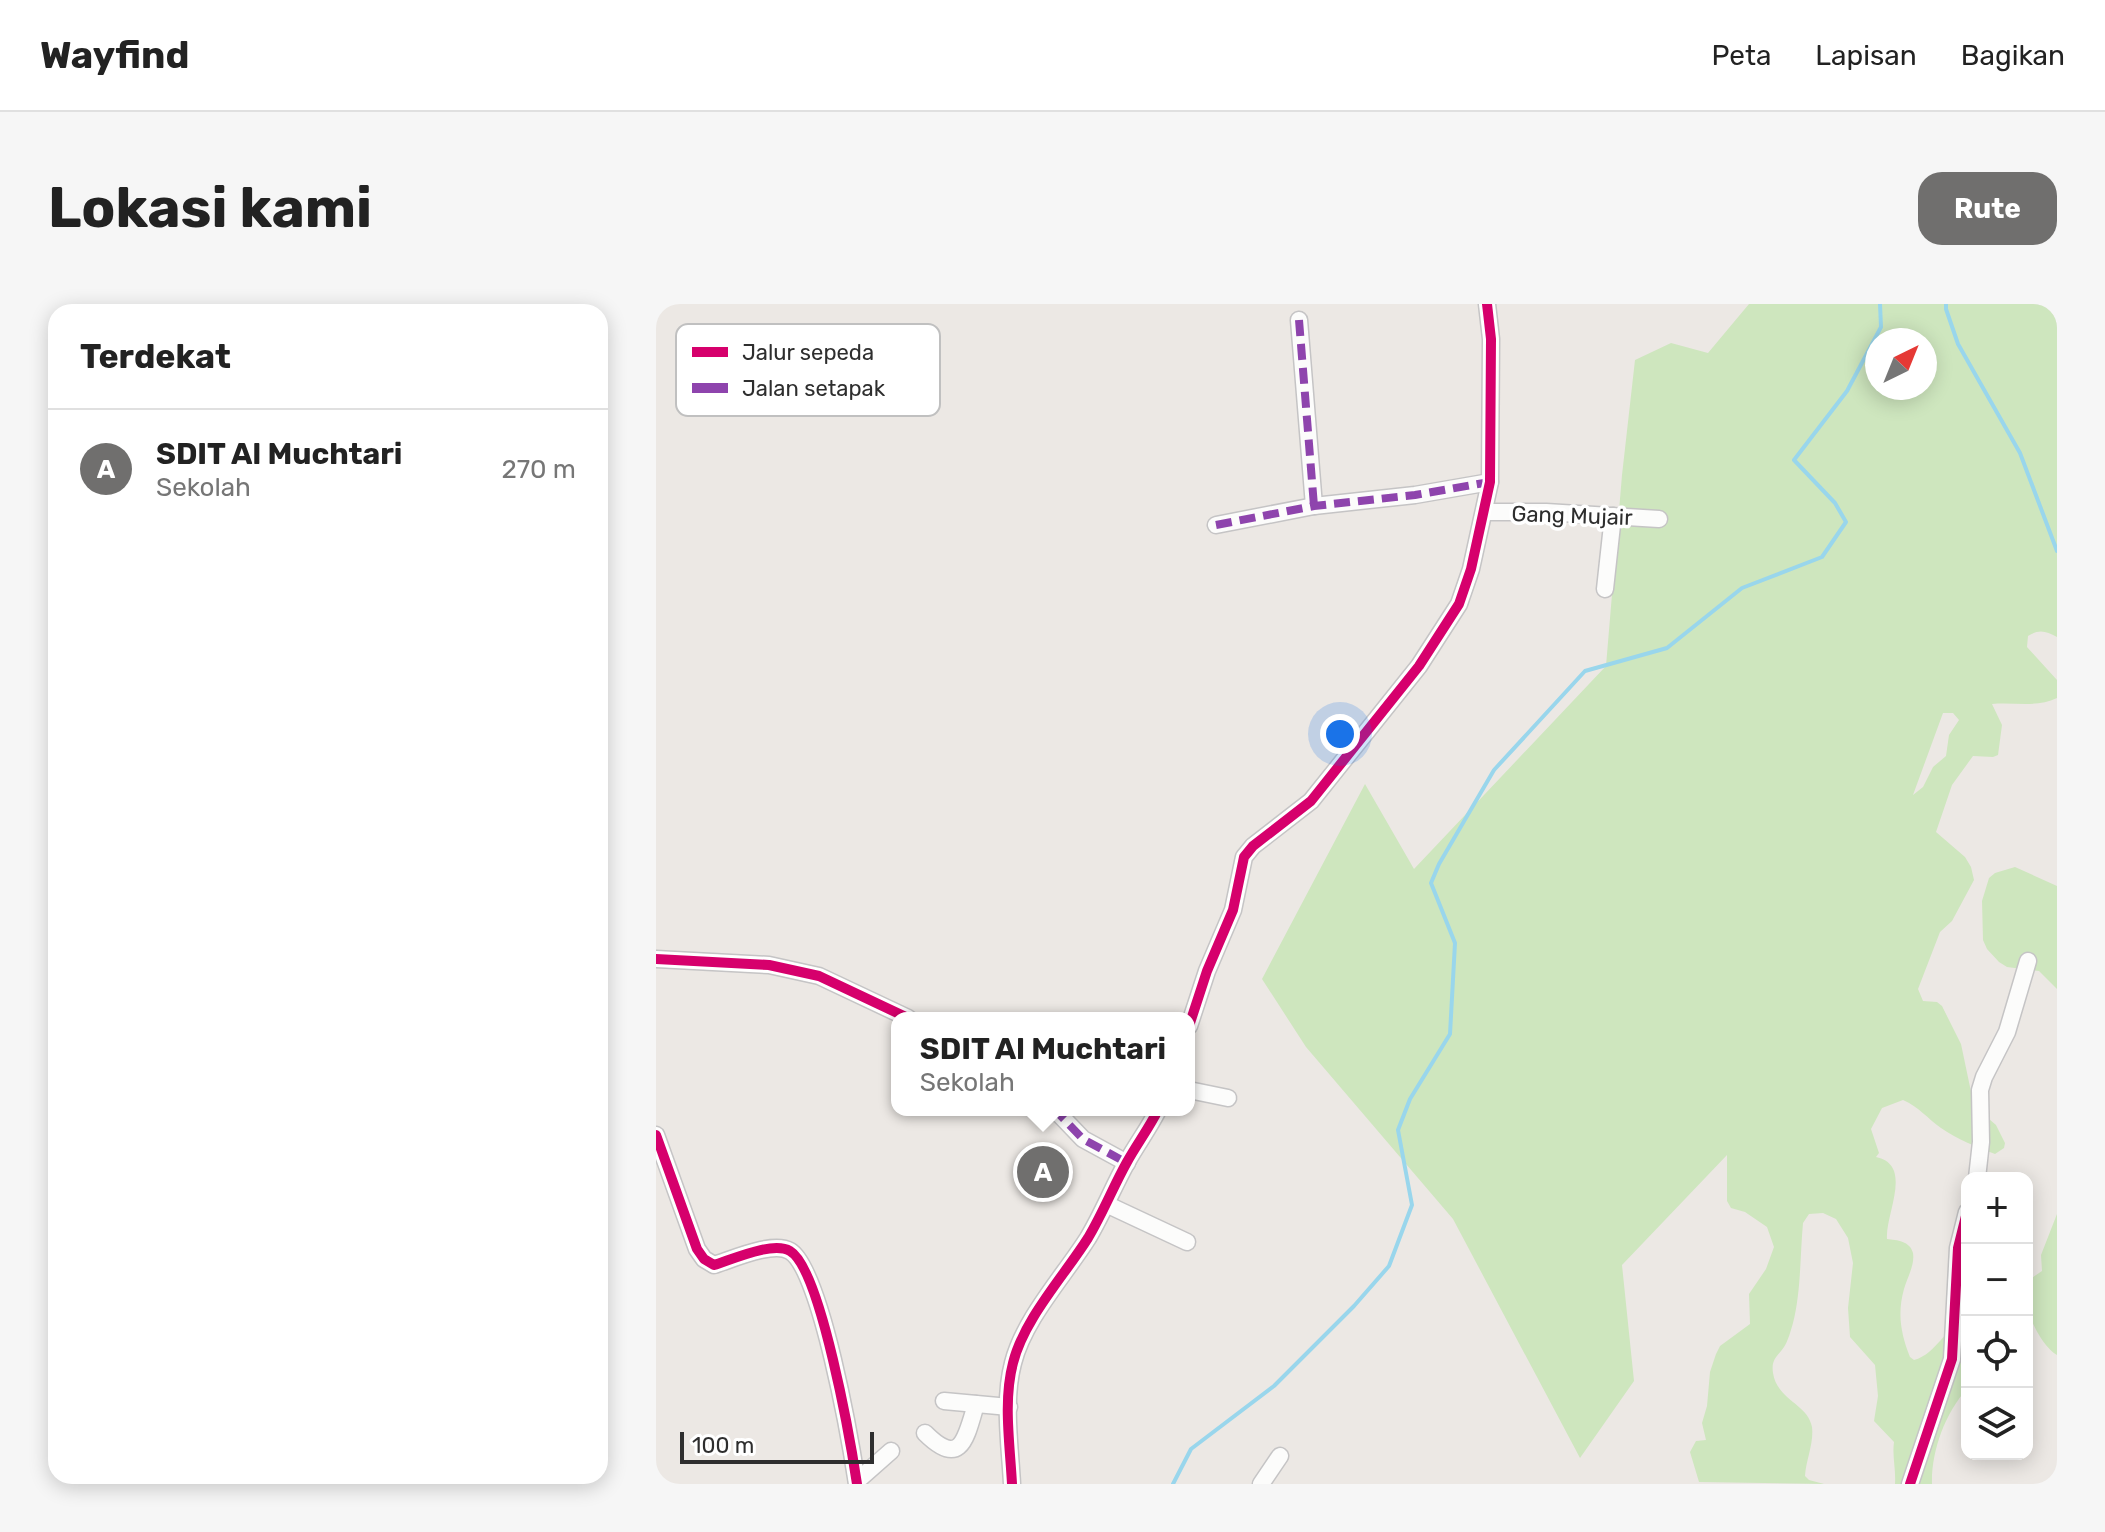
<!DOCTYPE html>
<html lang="id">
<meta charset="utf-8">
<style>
:root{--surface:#fff;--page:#f6f6f6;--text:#222;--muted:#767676;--line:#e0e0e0;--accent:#706f6e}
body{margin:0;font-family:Rubik,sans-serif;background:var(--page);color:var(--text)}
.controls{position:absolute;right:24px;bottom:24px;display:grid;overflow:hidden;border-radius:16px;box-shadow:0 4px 20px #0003}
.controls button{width:72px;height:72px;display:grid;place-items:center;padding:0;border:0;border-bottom:2px solid var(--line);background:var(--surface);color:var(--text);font:40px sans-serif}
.compass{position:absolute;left:1209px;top:24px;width:72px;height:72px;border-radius:50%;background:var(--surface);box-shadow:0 4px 20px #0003;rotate:43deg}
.scale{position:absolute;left:24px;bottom:20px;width:194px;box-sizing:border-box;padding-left:8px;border:4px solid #2e2e2e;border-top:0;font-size:22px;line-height:28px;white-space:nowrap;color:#2e2e2e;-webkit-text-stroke:6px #fff;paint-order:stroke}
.you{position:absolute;left:684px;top:430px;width:28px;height:28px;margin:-20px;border:6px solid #fff;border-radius:50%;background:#1a73e8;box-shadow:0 0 0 12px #1a73e833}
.badge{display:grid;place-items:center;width:52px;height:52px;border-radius:50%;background:var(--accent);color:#fff;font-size:26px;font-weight:700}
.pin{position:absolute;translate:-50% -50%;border:4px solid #fff;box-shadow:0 2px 8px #0006}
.popup{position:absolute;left:235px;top:708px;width:304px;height:104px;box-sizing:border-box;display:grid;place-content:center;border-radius:16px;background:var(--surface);filter:drop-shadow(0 2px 6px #0005);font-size:26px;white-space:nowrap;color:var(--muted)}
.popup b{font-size:30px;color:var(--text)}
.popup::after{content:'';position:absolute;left:50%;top:100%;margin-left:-16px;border:16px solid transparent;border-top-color:var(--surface)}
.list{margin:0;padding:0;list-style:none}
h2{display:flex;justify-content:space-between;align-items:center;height:104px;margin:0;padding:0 32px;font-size:34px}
h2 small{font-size:26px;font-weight:400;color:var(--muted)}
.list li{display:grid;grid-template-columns:52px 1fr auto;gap:24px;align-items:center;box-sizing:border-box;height:120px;padding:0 32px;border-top:2px solid var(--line)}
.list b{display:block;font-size:30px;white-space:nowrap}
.list p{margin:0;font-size:26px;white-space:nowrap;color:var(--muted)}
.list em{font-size:26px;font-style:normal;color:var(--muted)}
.icon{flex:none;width:44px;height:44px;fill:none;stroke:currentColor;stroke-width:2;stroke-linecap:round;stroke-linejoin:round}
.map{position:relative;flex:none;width:1401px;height:1180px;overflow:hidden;border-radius:24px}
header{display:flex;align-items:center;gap:48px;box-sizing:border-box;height:112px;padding:0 40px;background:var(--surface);border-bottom:2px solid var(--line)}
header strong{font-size:38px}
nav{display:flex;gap:44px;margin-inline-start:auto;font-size:28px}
.intro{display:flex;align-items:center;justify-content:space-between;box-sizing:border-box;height:192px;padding:0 48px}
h1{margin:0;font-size:56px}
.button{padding:20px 36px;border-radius:24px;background:var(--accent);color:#fff;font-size:28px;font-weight:700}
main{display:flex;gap:48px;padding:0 48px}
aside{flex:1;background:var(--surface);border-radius:24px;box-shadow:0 4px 20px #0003}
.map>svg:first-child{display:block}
</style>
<header>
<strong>Wayfind</strong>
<nav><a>Peta</a><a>Lapisan</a><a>Bagikan</a></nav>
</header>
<div class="intro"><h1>Lokasi kami</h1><a class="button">Rute</a></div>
<main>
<aside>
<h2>Terdekat<small></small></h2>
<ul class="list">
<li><span class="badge">A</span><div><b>SDIT Al Muchtari</b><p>Sekolah</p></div><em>270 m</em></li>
</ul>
</aside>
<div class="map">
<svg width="1401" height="1180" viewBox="0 0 1401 1180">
<rect width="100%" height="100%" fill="#ece8e4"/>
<g fill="#cee6be" fill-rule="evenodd">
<path d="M1093,0H1401V333C1390,327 1383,325 1372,332L1371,343L1401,376V394C1381,404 1359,398 1336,400L1346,421L1342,451L1337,453L1317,452L1296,481L1280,528L1309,553L1315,563L1318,576L1296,617L1284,628L1262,685L1267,697L1281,698L1286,702L1305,740L1318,802L1340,821L1349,839L1348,844L1339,850C1320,843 1301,835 1285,824C1271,814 1263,803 1247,796L1226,804L1215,825L1223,849L1220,853C1258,861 1229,910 1231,935C1241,936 1254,937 1257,949C1259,961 1251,974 1248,985C1241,1010 1245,1030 1254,1053L1258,1056C1281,1050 1288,1023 1311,1016V1085C1289,1109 1275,1148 1276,1180H1239C1240,1165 1236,1152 1238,1138L1218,1117L1222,1092L1219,1061L1194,1033L1192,1004L1197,959L1192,934L1180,915L1167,909L1153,910L1147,919C1144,952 1145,988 1137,1019C1135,1026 1132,1037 1128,1043C1121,1053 1115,1055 1117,1069C1121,1096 1152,1100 1156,1123C1158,1139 1150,1156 1149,1172L1153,1176L1168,1180L1043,1178L1034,1148L1040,1137L1050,1136L1046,1119L1051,1102L1054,1068L1060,1050L1064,1042L1094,1020L1093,990L1110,965L1118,943L1111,923L1089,908L1075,904L1071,897V851L966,961L978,1077L924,1154L797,915L650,743L606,675L709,480L758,565L950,362L966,171L979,56L1015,39L1052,49ZM1221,36H1269V84H1221ZM1287,409H1297L1303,416L1293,431L1290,452L1277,463L1267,483L1257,491Z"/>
<polygon points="1359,563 1401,582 1401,685 1383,667 1351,663 1343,658 1331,645 1327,636 1326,597 1333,574 1339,569"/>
<path d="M1401,910V1051C1388,1044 1374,1017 1371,1003C1369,995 1371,985 1371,977L1386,967L1385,951Z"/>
</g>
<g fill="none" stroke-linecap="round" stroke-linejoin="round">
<g stroke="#99d6ec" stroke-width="4">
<polyline points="1290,0 1290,5 1302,40 1364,149 1401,247"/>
<polyline points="517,1180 535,1145 618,1082 698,1002 733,962 756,901 742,826 754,795 794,730 799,639 775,579 783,560 838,466 929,367 1011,344 1086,284 1166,253 1190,218 1179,199 1138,156 1191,87 1225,23 1224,0"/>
</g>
<g stroke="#c5c4c5" stroke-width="19">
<g id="minor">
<polyline points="643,16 658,202"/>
<polyline points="829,208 890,208 1003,215"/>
<polyline points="560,221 658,202 759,191 834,178"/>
<polyline points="949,285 957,212"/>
<polyline points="0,655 113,661 163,672 252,714"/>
<polyline points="533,722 551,667 577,606 588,553 597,542 655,497 763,362 803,300 815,265 834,178 835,35 831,0"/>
<polyline points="533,786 572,794"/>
<polyline points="395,806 404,811 427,835 471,859"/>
<path d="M0,831L41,945L48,955L58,961C77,955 117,937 134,947C165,965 195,1140 201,1180"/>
<polyline points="1321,874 1325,838 1324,786 1328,773 1351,728 1372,657"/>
<polyline points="452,901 531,938"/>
<polyline points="288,1097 353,1103"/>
<path d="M269,1129C305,1165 310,1134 320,1100"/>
<polyline points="201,1177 235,1147"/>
<path d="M356,1180C354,1141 347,1097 357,1059C368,1015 408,972 432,934C447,909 457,883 471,858C481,840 493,824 502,806"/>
<polyline points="605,1180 624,1152"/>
<polyline points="1254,1180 1296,1055 1302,944 1311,908"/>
</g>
</g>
<use href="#minor" stroke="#fcfcfb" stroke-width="16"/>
<g stroke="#8e44ad" stroke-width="8" stroke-dasharray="16 8" stroke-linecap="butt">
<polyline points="643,16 658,202"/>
<polyline points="560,221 658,202 759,191 834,178"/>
<polyline points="395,806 404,811 427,835 471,859"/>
</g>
<g stroke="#fff" stroke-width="15">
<g id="cycleway">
<polyline points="0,655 113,661 163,672 252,714"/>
<polyline points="533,722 551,667 577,606 588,553 597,542 655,497 763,362 803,300 815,265 834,178 835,35 831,0"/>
<path d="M0,831L41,945L48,955L58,961C77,955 117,937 134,947C165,965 195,1140 201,1180"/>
<path d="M356,1180C354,1141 347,1097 357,1059C368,1015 408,972 432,934C447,909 457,883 471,858C481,840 493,824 502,806"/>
<polyline points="1254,1180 1296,1055 1302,944 1311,908"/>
</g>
</g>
<use href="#cycleway" stroke="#d6006c" stroke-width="10"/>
</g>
<g text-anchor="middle" stroke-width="7" stroke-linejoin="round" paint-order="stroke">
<g font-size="22" fill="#2e2e2e" stroke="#fff">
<text transform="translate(916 211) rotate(2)" y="8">Gang Mujair</text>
</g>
</g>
<rect x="20" y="20" width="264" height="92" rx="12" fill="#fff" stroke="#c0c0c0" stroke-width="2"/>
<rect x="36" y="43" width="36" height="10" fill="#d6006c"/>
<rect x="36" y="79" width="36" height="10" fill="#8e44ad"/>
<g font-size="22" fill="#2e2e2e">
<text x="86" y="56">Jalur sepeda</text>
<text x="86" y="92">Jalan setapak</text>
</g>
</svg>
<div class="controls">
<button>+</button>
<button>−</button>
<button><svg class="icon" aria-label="locate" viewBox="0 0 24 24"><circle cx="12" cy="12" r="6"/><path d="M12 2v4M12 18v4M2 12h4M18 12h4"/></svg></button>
<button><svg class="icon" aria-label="layers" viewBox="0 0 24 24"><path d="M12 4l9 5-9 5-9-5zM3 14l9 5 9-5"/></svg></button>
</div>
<svg class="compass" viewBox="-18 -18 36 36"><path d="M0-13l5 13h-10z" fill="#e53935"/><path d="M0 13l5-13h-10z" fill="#767676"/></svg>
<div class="scale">100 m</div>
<div class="you"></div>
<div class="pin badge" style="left:387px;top:868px">A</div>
<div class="popup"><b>SDIT Al Muchtari</b>Sekolah</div>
</div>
</main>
